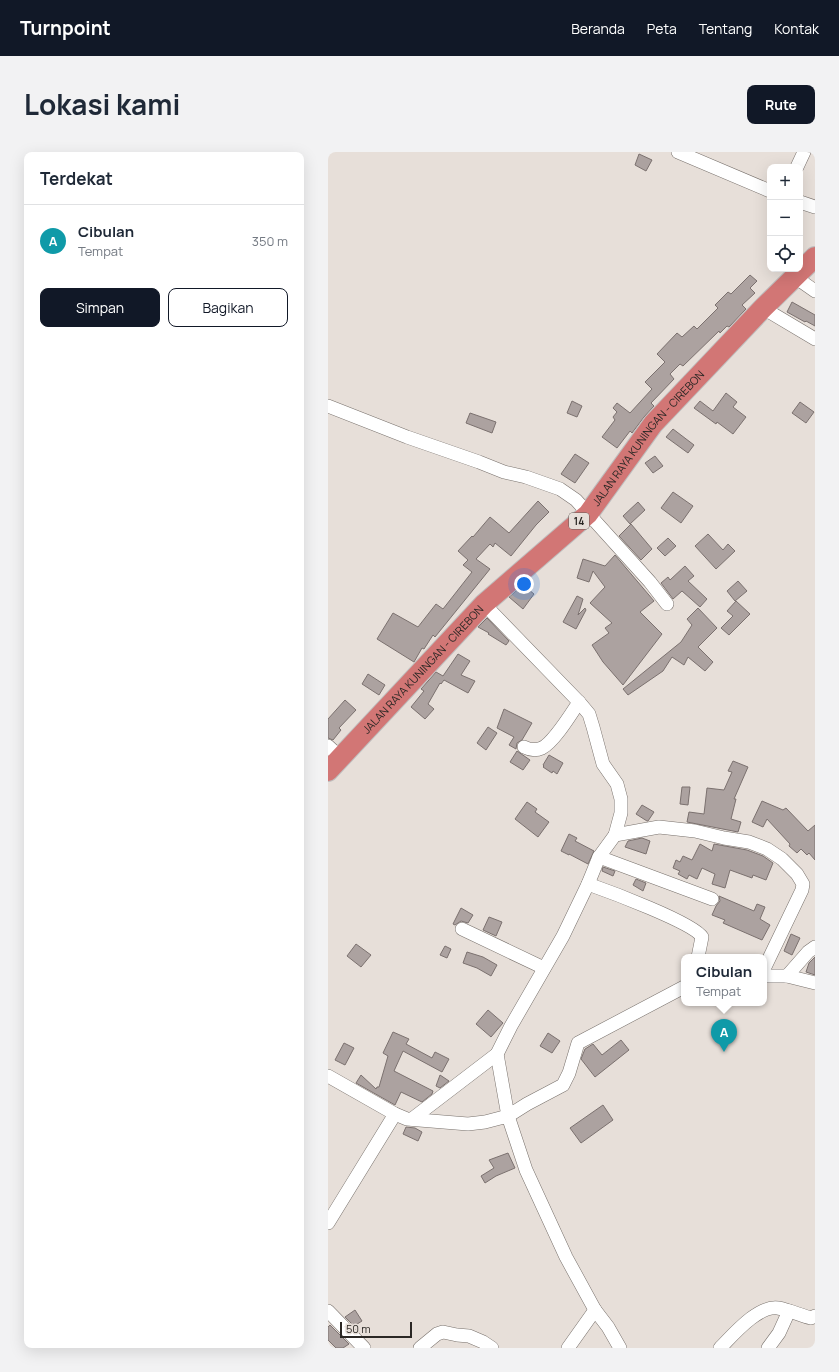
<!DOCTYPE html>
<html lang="id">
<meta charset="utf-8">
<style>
:root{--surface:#fff;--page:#f2f2f3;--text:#1f2937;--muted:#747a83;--line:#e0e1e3;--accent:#111827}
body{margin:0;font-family:Manrope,sans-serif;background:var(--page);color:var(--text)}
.controls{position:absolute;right:12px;top:12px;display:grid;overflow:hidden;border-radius:8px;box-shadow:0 4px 16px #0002}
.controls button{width:36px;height:36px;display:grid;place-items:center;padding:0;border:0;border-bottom:1px solid var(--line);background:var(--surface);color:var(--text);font:20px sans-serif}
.scale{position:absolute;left:12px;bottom:10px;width:72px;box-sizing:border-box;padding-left:4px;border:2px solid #2b2825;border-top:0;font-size:11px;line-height:14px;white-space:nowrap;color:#2b2825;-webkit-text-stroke:3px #e7dfd9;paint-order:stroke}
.you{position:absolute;left:196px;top:432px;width:14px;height:14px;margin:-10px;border:3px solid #fff;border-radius:50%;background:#1a73e8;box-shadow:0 0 0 6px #1a73e833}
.badge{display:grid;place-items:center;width:26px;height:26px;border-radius:50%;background:var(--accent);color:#fff;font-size:13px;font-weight:700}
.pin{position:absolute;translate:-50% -33px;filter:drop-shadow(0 1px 2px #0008)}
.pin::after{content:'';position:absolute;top:21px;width:14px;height:12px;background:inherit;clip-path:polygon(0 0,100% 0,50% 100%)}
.popup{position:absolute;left:353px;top:802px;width:86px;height:52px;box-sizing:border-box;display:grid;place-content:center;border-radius:8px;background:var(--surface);filter:drop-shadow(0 1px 3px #0005);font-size:13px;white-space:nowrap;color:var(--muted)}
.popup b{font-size:15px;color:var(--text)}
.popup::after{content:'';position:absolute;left:50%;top:100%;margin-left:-8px;border:8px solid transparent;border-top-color:var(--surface)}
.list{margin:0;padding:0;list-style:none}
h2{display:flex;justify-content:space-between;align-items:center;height:52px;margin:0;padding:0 16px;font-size:17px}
h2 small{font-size:13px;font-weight:400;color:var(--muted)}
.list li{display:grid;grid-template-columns:26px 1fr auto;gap:12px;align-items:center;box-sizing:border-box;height:72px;padding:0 16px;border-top:1px solid var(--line)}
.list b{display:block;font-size:15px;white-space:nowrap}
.list p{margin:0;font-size:13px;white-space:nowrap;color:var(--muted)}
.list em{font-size:13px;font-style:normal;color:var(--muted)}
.actions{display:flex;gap:8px;padding:12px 16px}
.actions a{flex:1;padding:9px 0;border:1px solid var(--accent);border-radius:8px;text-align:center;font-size:14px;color:var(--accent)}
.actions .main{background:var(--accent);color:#fff}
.icon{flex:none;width:22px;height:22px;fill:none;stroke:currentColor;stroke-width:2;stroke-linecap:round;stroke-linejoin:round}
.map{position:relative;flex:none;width:487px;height:1196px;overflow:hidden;border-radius:8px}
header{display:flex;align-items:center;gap:24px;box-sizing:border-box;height:56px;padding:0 20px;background:var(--accent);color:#fff}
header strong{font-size:19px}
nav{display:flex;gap:22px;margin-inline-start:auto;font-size:14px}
.intro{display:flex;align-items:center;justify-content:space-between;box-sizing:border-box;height:96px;padding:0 24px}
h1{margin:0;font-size:28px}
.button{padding:10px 18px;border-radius:8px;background:var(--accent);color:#fff;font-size:14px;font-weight:700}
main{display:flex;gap:24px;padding:0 24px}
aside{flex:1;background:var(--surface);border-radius:8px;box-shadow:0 4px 16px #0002}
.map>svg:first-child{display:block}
</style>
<header>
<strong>Turnpoint</strong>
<nav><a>Beranda</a><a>Peta</a><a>Tentang</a><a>Kontak</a></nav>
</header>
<div class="intro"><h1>Lokasi kami</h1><a class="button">Rute</a></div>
<main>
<aside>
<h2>Terdekat<small></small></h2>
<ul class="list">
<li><span class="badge" style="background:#0f9aa8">A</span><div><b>Cibulan</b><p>Tempat</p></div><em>350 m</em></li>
</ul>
<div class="actions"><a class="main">Simpan</a><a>Bagikan</a></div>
</aside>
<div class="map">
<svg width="487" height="1196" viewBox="0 0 487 1196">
<rect width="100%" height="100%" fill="#e7dfd9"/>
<g fill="#aca2a0" stroke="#7b716f">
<polygon points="311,2 324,8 318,19 307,13"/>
<polygon points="422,123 429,129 422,136 427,141 414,153 418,157 401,175 399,174 392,181 391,179 355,214 352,212 342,222 346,227 323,251 326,254 316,265 304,281 302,279 289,296 274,285 287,268 285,265 289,260 285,256 289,251 302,261 324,237 317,230 337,210 329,202 349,181 354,185 366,174 369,177 390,156 387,153 400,140 403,142"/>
<polygon points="464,150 487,163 487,174 478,169 477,170 459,160"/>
<polygon points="398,241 409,250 405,255 418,265 405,282 389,270 388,272 366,256 372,249 385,259"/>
<polygon points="244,249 254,254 249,265 239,261"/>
<polygon points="472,250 486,260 478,271 464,261"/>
<polygon points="142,261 168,270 164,281 138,271"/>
<polygon points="345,277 366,293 360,301 338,285"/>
<polygon points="247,302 261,311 247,331 233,322"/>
<polygon points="327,304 335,314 325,321 317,311"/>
<polygon points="345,340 365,354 353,371 333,356"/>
<polygon points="210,349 221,360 208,373 183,404 167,391 165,395 162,392 148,407 162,417 107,485 105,483 96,497 94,496 86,510 49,487 65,461 90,475 108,452 115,457 144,420 135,413 140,408 130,399 144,384 145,385 162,365 181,381"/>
<polygon points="310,350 317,358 302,372 295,364"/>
<polygon points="303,372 324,397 313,408 291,384"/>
<polygon points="380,382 395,398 400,392 407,399 388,417 367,394"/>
<polygon points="340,386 348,394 337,404 329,396"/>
<polygon points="287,403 326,449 312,460 334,482 295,533 275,510 264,493 281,481 277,476 284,471 262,451 277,435 265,419 261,430 249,426 255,407 277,414"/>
<polygon points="357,414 366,424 360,429 379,447 372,455 354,439 345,447 333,431 340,425 342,428"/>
<polygon points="410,429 419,439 407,449 399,439"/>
<polygon points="195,433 206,442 195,457 181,445"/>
<polygon points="249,444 255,447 250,463 257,456 258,458 248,477 235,470"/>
<polygon points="408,449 422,462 401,483 393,476 405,464 399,459"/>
<polygon points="370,456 389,476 370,495 385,510 377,519 360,505 356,513 344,505 335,519 300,543 295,537 353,490 364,473 359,467"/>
<polygon points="159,466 181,489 178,493 160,482 161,481 150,475"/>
<polygon points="130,502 142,509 133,523 147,529 140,541 116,528 113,532 112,531 100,552 106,557 97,567 83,555 96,539 93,537 108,520 115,524"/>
<polygon points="40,522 57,533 51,543 34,532"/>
<polygon points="17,548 28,558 11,576 13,578 5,588 0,586 0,567"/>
<polygon points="176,557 204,571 194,588 189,591 188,597 181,593 186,585 169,576"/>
<polygon points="160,575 169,581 158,598 149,591"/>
<polygon points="189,599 202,608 195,618 182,610"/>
<polygon points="221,603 235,611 229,622 225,619 224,621 215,615 216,614 215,613"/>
<polygon points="405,609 420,615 406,647 408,647 403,667 413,670 410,680 359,670 361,660 376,662 379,636 396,638 404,620 400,619"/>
<polygon points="354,635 362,635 360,653 352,652"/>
<polygon points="434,649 455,658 458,656 480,679 487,673 487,708 481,701 479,703 473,697 469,701 461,694 462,692 439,667 435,675 424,670"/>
<polygon points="199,650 209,657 207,660 221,670 210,685 187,667"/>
<polygon points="314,653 326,660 320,669 319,669 308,662"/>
<polygon points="241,682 249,686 247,689 266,699 260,712 241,702 241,703 233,699"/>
<polygon points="314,686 322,689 318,702 297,695 300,689"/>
<polygon points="372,692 384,699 386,692 419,698 435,704 445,711 438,728 425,723 424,726 402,718 397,736 384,732 387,722 374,716 369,727 361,723 359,727 350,722 352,719 345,716 348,708 352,710 355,704 364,708"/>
<polygon points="275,715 287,719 285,724 274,719"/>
<polygon points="308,727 318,731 315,739 305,733"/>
<polygon points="391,744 426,759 429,752 437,755 432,767 442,773 434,788 395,771 397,768 384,763 388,754 392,749"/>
<polygon points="133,756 145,763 140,771 133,769 127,773 125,772"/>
<polygon points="161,765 174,770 168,784 155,778"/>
<polygon points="463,782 472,786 464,803 456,799"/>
<polygon points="28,792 43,803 33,815 19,804"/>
<polygon points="117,794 123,797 119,806 112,803"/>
<polygon points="139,800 155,805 169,813 163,824 149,816 135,811"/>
<polygon points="487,805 487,823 478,820 481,811"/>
<polygon points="160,858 175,871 163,885 148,872"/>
<polygon points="65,880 81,887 78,892 104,906 107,900 121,907 114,920 75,899 66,919 105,939 104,942 94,950 73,940 67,953 28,931 33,923 48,937 49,935 51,935 60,904 55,901"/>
<polygon points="220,881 232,889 224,901 212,894"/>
<polygon points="293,888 301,898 267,925 253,907 257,897 265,892 274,903"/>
<polygon points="16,891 26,896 17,913 7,908"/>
<polygon points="112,923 121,929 112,936 108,934"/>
<polygon points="275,953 285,968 253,991 242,976"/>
<polygon points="78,975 87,976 94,980 90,989 75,982"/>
<polygon points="180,1001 187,1016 168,1024 157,1031 153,1024 166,1016 161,1008"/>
<polygon points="27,1158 34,1169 26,1174 17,1165"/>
<polygon points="2,1173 21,1192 15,1196 8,1196 0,1188 0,1175"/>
</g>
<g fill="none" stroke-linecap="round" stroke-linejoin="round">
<g stroke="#78716c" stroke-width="14">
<g id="minor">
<polyline points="350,0 442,39"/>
<polyline points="469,15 476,0"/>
<polyline points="472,50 487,55"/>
<polyline points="467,125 487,139"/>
<polyline points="435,156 487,187"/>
<polyline points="0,254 79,285 151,310 176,320 198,325 232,337 248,348 322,430 339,452"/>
<polyline points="0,594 13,606"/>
<path d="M196,595C202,598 207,599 214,596C226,590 243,562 251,550"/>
<polyline points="287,683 331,675 367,679 396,686 421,690 439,697 454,707 469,722 475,732 474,738 436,817"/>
<polyline points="271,705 384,747"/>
<path d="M260,732C280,739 366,771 374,785L370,805"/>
<polyline points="134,777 216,816"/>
<polyline points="436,824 459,824 487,831"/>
<polyline points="459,824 480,800 487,795"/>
<polyline points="169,902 180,964 199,952 235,933 241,921 250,891 356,835"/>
<polyline points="0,924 67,962 79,967 140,972 157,970 180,964 198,1018 238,1105 267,1158 280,1175 292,1196"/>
<polyline points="84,967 169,902 183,874 235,784 260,732 271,705 287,683 293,661 293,647 289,632 275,612 265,575 261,562 251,550 156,452"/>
<polyline points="0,1071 67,962"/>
<polyline points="0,1159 36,1196"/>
<polyline points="92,1196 109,1182 115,1180 129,1183 141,1184 155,1190 164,1196"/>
<polyline points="240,1196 267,1158"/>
<path d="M392,1196C405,1183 430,1153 450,1156C461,1158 472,1163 483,1166L487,1164"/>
<polyline points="440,1196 451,1181 461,1159"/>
</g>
</g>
<g stroke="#bfbebe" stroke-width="22">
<g id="highway">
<path id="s1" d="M0,619L156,452L260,362L325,272L435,156L487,105"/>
</g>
</g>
<use href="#minor" stroke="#fff" stroke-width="13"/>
<use href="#highway" stroke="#d27675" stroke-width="20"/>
</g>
<g text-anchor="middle" stroke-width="4" stroke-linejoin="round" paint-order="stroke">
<rect fill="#e7dfd9" stroke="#635f5b" stroke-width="1" x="241" y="361" width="20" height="16" rx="3"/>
<g font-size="10" font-weight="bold" fill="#2b2825">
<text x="251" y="373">14</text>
</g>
<g font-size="11" fill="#2b2825" stroke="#e7dfd9">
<text dy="4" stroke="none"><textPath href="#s1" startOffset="463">JALAN RAYA KUNINGAN - CIREBON</textPath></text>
<text dy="4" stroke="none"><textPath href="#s1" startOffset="139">JALAN RAYA KUNINGAN - CIREBON</textPath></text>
</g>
</g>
</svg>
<div class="controls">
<button>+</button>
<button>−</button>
<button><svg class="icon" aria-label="locate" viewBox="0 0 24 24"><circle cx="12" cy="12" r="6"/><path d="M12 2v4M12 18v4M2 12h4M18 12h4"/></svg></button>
</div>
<div class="scale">50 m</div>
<div class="you"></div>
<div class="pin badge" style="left:396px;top:900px;background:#0f9aa8">A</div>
<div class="popup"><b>Cibulan</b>Tempat</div>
</div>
</main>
